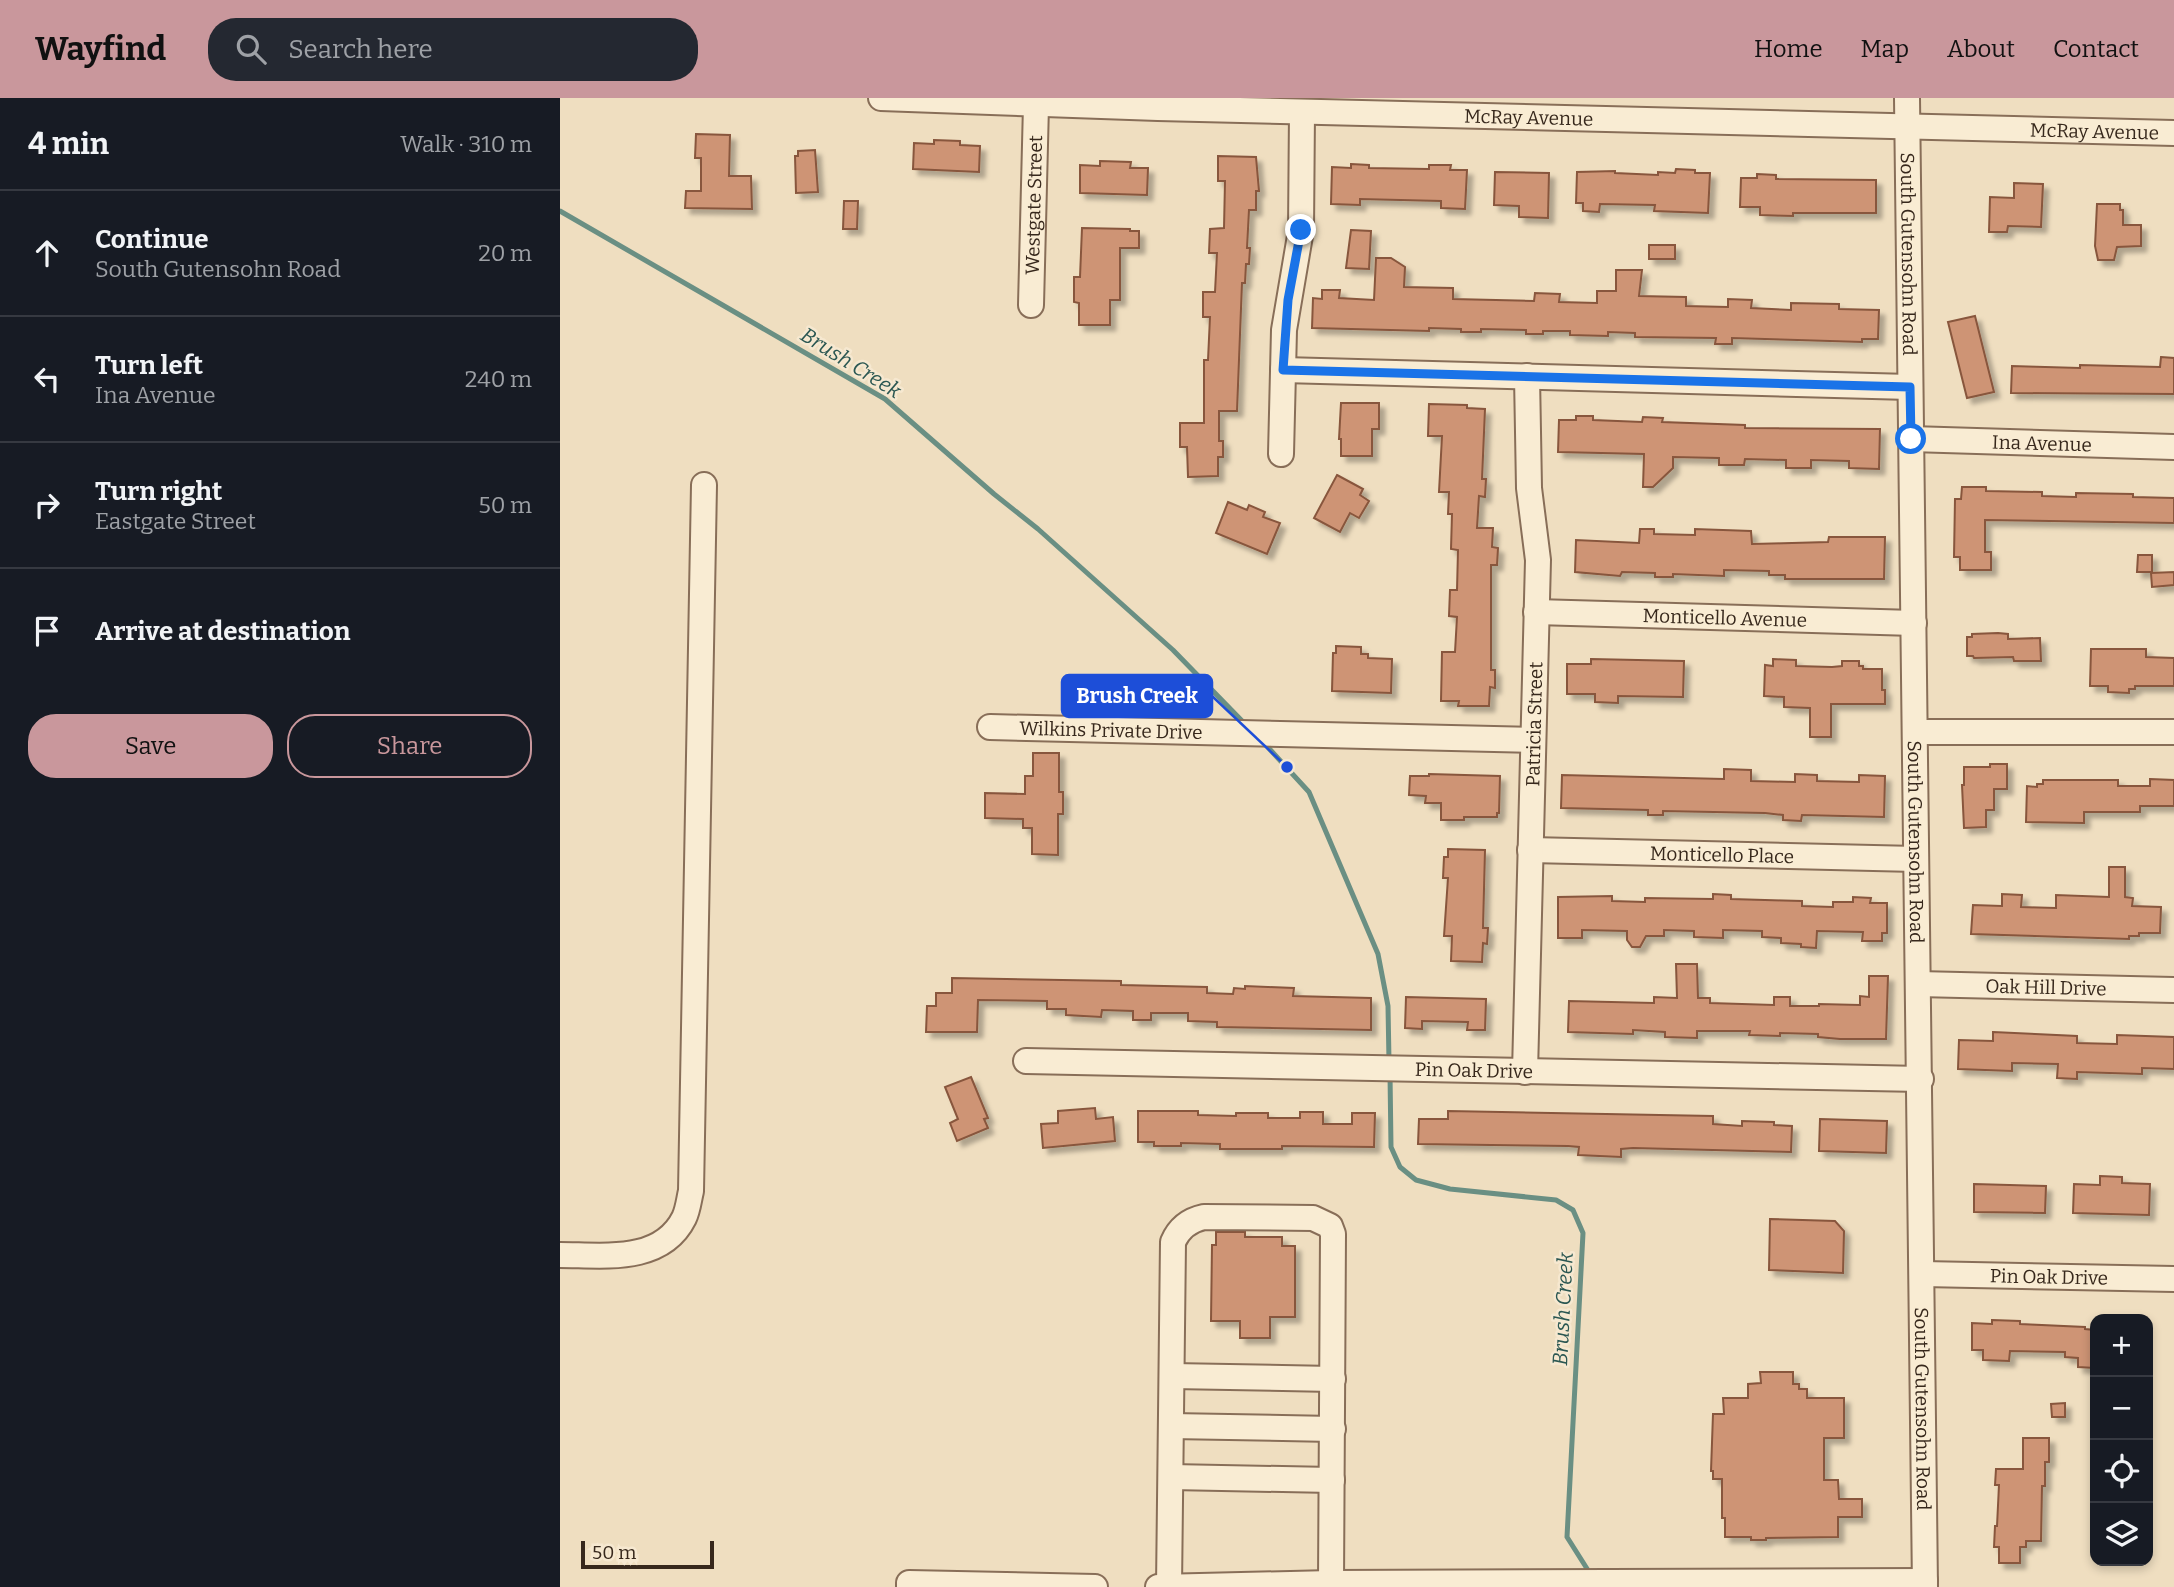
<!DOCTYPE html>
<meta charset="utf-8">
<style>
:root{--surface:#171b24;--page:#242831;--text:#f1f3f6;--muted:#9ea1a6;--line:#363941;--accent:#c9979c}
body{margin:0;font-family:Bitter,serif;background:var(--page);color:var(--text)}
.controls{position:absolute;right:21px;bottom:21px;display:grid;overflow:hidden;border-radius:14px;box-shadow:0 4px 10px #0003}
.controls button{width:63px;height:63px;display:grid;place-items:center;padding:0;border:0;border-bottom:2px solid var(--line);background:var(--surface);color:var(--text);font:35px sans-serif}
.scale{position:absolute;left:21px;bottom:18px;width:133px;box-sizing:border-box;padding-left:7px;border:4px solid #37281c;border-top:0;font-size:19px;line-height:24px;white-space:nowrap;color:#37281c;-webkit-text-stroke:5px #f6e8d0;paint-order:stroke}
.stop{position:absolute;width:21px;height:21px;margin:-16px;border:5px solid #1a73e8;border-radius:50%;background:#fff}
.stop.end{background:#1a73e8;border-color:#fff;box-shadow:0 2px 7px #0008}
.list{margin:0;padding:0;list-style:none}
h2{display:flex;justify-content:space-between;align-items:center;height:91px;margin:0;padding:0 28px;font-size:30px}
h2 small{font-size:23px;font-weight:400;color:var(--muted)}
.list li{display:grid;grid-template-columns:46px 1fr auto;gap:21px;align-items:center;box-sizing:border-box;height:126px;padding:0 28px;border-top:2px solid var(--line)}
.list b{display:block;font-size:26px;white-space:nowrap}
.list p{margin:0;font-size:23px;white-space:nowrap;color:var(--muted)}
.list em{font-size:23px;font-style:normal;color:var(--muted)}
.actions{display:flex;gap:14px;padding:21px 28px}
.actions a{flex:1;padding:16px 0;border:2px solid var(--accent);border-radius:28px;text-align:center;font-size:24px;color:var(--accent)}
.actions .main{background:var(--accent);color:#111}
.icon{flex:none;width:38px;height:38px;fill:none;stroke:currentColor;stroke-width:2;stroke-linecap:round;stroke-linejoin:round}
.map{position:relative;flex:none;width:1614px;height:1489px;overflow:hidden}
header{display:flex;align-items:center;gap:42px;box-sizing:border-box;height:98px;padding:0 35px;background:var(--accent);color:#111}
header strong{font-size:33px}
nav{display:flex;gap:38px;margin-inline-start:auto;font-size:24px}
.search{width:490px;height:63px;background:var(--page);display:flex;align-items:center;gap:18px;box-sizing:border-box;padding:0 24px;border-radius:28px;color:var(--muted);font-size:26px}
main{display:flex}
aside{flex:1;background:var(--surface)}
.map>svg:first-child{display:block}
</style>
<header>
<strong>Wayfind</strong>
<div class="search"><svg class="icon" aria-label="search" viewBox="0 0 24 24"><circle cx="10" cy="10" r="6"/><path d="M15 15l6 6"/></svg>Search here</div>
<nav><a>Home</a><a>Map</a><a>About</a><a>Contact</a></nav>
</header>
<main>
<aside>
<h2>4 min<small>Walk · 310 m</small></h2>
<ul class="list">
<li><svg class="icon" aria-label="ahead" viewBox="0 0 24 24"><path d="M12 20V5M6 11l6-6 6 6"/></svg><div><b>Continue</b><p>South Gutensohn Road</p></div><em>20 m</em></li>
<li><svg class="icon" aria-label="left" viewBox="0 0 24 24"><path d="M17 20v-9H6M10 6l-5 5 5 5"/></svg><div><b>Turn left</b><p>Ina Avenue</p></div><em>240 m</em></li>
<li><svg class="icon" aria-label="right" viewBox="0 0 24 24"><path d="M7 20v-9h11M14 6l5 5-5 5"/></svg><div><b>Turn right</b><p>Eastgate Street</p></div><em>50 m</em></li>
<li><svg class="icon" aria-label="arrive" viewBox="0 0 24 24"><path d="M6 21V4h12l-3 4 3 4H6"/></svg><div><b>Arrive at destination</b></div></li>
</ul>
<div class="actions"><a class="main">Save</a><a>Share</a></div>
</aside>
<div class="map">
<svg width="1614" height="1489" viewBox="0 0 1614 1489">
<defs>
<filter id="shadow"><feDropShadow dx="5.5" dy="5.5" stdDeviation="2" flood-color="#0004"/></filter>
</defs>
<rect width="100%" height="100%" fill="#efdec0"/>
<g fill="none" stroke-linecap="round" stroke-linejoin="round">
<g stroke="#6a8f83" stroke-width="5">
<polyline points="0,113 325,301 434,396 478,431 613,552 687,628"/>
<polyline points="704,645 749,694 818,856 828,908 829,963"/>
<polyline points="830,976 831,1049 840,1069 856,1082 890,1091 996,1102 1013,1112 1023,1135 1007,1439 1031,1477"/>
</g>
</g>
<g fill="#ce9475" stroke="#88563d" stroke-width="2" filter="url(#shadow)">
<polygon points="136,36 170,37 169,78 191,78 192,111 125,110 126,93 141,93 141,60 135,60"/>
<polygon points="374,42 400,43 400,47 420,48 419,74 353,71 354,45 374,46"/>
<polygon points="255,52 258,94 236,95 235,58 238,58 238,53"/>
<polygon points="658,58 696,59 699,93 696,93 696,112 689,112 687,150 690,150 689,166 686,166 685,185 682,185 677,313 659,313 659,343 663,343 663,359 658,359 658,378 628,379 627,349 620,349 620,325 644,325 644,262 648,262 650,219 643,219 643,194 655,194 657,155 649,155 650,131 664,130 665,83 658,83"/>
<polygon points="540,63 571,64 570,70 588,70 587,97 520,95 520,67 540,68"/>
<polygon points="791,66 809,67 809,70 869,71 869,67 891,67 890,72 907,72 905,111 881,110 881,103 800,101 800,107 771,106 772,69 791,70"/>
<polygon points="1116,71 1135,72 1135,75 1150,75 1148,115 1094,113 1095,107 1040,106 1039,114 1023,113 1023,105 1016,105 1017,74 1055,73 1055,75 1098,77 1098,74 1115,75"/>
<polygon points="935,74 989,75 988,120 959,119 959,108 934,107"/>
<polygon points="1197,76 1216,77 1216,81 1316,82 1316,115 1233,115 1233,118 1200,117 1200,109 1180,109 1181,80 1197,80"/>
<polygon points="1454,85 1483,86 1481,129 1448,128 1447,134 1429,134 1430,99 1454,100"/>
<polygon points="284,103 298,103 297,131 283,131"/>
<polygon points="1537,106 1560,106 1560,112 1563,112 1563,127 1581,127 1581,148 1557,149 1554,162 1538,162 1535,148"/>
<polygon points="522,130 570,131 570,133 579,133 579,150 560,150 560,202 550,202 550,227 519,227 519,205 514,204 514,179 520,179"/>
<polygon points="791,132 811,133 809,171 786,170"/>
<rect x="1089" y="147" width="26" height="14"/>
<polygon points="816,160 831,160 845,169 844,189 893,190 893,201 974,203 975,195 1000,196 999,204 1037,205 1037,193 1056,193 1056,172 1082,172 1079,198 1126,199 1126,208 1168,209 1168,201 1192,202 1191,210 1231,212 1231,205 1279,206 1279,211 1319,212 1318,241 1302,241 1302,244 1172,240 1172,246 1155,246 1156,240 1075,239 1075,235 1048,234 1048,238 1010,237 1010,233 983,233 983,236 966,236 966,232 921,231 921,234 901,234 901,231 869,230 869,233 752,230 753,200 762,201 762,192 780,192 779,200 814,202"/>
<polygon points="1415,218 1434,294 1407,300 1388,224"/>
<polygon points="1601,259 1614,260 1614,296 1451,295 1452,268 1520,270 1520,267 1600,269"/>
<polygon points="781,305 819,305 819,331 812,331 812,358 781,358 781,341 779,341"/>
<polygon points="869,306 907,307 907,310 925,311 922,381 926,381 925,399 919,398 917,430 933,430 932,449 938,450 937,467 931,467 931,572 935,572 935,590 930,589 929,608 898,608 899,603 881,603 882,554 895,554 897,519 889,518 890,492 897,492 898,452 891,451 892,416 888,416 889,394 879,394 882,338 868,338"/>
<polygon points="1016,318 1033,318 1033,322 1082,324 1083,319 1103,320 1102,324 1185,327 1185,330 1320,331 1319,371 1289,370 1289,363 1251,362 1251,370 1226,370 1226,362 1185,361 1184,367 1159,367 1159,360 1113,359 1113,370 1093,389 1083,389 1084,356 998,354 999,322 1016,322"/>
<polygon points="777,377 803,391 800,397 809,403 799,420 790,415 780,434 754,420"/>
<polygon points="1402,389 1426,389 1426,393 1482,394 1482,398 1516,399 1516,395 1573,396 1573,399 1614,400 1614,425 1425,422 1425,454 1431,454 1431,472 1400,472 1400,459 1394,459 1395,401 1401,401"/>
<polygon points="668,404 687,412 689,407 705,414 703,419 720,425 707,456 656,435"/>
<polygon points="1080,431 1094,431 1094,436 1135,437 1135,431 1191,433 1192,446 1268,444 1269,439 1325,439 1324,481 1225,481 1225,477 1209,477 1209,473 1164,472 1164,478 1113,476 1113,479 1095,479 1095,475 1062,474 1060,478 1015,474 1016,442 1079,445"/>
<polygon points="1578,457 1592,457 1592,474 1577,474"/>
<polygon points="1614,474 1614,487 1592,489 1591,475"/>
<polygon points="1438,535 1448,536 1448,541 1480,540 1481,563 1454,563 1453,559 1414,560 1413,558 1407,558 1407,539 1412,539 1412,536"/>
<polygon points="776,548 801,549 801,556 808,556 808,560 832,561 831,595 772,593 773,555 776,555"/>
<polygon points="1531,551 1586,551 1586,559 1614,560 1614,588 1575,588 1575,591 1569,591 1569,595 1548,594 1548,588 1530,588"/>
<polygon points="1031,561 1124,563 1123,599 1058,598 1058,605 1035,604 1035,596 1007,596 1007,566 1031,566"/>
<polygon points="1213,561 1236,562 1236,568 1272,569 1282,568 1282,563 1299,563 1299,568 1303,568 1303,571 1322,571 1322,592 1325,592 1325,606 1271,606 1271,639 1250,639 1250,610 1224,609 1224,599 1204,598 1205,567 1213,568"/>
<polygon points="473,655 499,655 499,694 503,694 503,716 498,716 498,757 472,756 472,730 463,730 463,721 425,720 425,695 465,696 465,678 473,678"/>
<polygon points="1430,666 1447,666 1447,691 1434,691 1434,712 1426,712 1426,729 1404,730 1402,687 1404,687 1404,669 1430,669"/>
<polygon points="1164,671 1191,672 1191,683 1235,684 1235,676 1257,677 1257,683 1299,684 1299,677 1325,678 1324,719 1242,717 1241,723 1223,722 1223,717 1205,715 1103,713 1103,717 1088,717 1088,712 1001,710 1002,677 1164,681"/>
<polygon points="869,676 940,678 939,715 937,715 937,719 904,719 904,722 881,722 881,705 865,705 866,698 849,697 850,678 869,678"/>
<polygon points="1590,681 1614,682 1614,708 1580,708 1580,714 1524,714 1524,725 1466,724 1467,688 1477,689 1477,686 1483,686 1483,682 1558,682 1558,688 1590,688"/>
<polygon points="888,751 925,752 923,830 928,830 927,846 923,845 922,864 891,863 892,838 884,838 888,780 883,780 884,759 888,759"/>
<polygon points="1549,769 1565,769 1565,799 1573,800 1572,808 1601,809 1600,835 1579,835 1579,838 1569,838 1569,841 1411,836 1413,807 1442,808 1442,796 1462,797 1461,809 1496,810 1496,797 1549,799"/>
<polygon points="1153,796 1171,797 1171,801 1242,803 1242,808 1273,809 1273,804 1293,804 1293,799 1311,800 1310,805 1327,805 1327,835 1322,835 1322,843 1302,843 1303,834 1257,833 1256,850 1241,849 1241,846 1221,845 1221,840 1202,839 1202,833 1163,832 1163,840 1134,839 1134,833 1104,832 1104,838 1086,838 1080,849 1072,849 1067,842 1067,833 1022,832 1022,840 998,840 998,799 1052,798 1052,803 1085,804 1085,800 1153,801"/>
<polygon points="1116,866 1137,866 1138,900 1150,900 1150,905 1214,907 1214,899 1230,899 1230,908 1259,908 1259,906 1300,907 1300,898 1309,899 1309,878 1328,878 1326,941 1280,941 1258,939 1258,936 1220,935 1220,938 1189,937 1190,933 1137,933 1137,940 1105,939 1105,934 1073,932 1073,936 1008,934 1009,903 1094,905 1094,899 1117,900"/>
<polygon points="392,880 561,883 561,887 647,889 647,895 673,896 674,890 685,891 685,888 734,890 733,898 811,900 811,932 657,929 657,924 628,923 628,915 591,915 591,922 573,922 573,913 542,912 541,919 506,917 506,911 487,911 487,903 418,902 417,934 366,934 367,908 376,908 376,895 392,895"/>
<polygon points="846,899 926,901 925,932 907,932 908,924 862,923 862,931 845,930"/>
<polygon points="1433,934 1517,938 1517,945 1557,946 1557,937 1614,939 1614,971 1582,970 1582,976 1517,974 1517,981 1497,980 1498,966 1452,965 1452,973 1398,971 1399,942 1433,943"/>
<polygon points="411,979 428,1020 424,1021 428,1030 397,1043 390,1025 398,1021 385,989"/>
<polygon points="535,1010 536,1021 553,1019 555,1043 483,1050 481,1026 498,1025 498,1013"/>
<polygon points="578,1013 638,1013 638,1017 676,1018 676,1015 708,1015 708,1020 740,1020 740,1014 763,1014 763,1026 792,1026 792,1015 815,1015 814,1049 722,1048 722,1051 660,1051 660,1046 621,1045 621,1048 594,1048 594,1044 578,1044"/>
<polygon points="888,1013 1153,1018 1153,1026 1182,1028 1182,1023 1214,1024 1214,1027 1232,1028 1231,1054 1073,1050 1061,1051 1061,1059 1018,1057 1019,1049 1008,1048 858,1046 859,1021 888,1021"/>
<polygon points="1260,1021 1327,1023 1326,1055 1259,1053"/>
<polygon points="1540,1078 1562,1079 1562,1085 1590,1086 1589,1117 1513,1115 1514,1086 1540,1087"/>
<polygon points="1414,1086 1486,1088 1485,1115 1414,1114"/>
<polygon points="1210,1121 1275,1123 1284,1133 1283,1175 1209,1172"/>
<polygon points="656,1134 685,1134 685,1139 722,1139 722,1148 735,1148 735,1219 710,1219 710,1240 680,1240 680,1223 651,1223 652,1147 656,1147"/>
<polygon points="1432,1222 1460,1223 1460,1226 1525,1229 1525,1231 1535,1232 1535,1270 1518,1269 1518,1260 1505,1259 1505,1254 1450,1253 1449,1263 1423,1262 1423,1252 1412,1252 1412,1225 1432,1226"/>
<polygon points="1200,1274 1233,1274 1233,1286 1239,1286 1239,1291 1247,1291 1247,1300 1284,1300 1284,1340 1264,1340 1264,1382 1278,1382 1279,1401 1302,1401 1302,1419 1278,1419 1278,1439 1206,1440 1206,1442 1191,1442 1191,1439 1165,1439 1165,1420 1162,1420 1162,1381 1153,1381 1153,1373 1151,1373 1153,1316 1164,1316 1163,1300 1188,1300 1188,1286 1201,1285"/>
<polygon points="1505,1305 1505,1319 1492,1319 1491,1306"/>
<polygon points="1463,1340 1489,1340 1489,1364 1485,1364 1485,1388 1482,1388 1481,1443 1466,1443 1466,1449 1460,1449 1460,1465 1439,1465 1439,1449 1434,1449 1435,1428 1437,1428 1439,1387 1435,1387 1436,1371 1463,1371"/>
</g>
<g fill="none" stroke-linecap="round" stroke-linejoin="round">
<g stroke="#886e58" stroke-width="28">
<g id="minor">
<path id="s1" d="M321,0L598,10L1614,35"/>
<path id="s2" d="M1347,0L1365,1489"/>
<path id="s3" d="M471,207L476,7"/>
<polyline points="723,272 1350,289"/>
<path id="s4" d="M1351,341L1614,349"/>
<polyline points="721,356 724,232 741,132 742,14"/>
<path id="s5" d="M976,514L1354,525"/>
<path id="s6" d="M430,629L973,642"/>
<polyline points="1355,634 1614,634"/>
<path id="s7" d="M970,752L1356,761"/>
<path id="s8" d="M1358,886L1614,892"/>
<path id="s9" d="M466,963L1361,981"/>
<path id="s10" d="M965,974L978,462L969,390L967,278"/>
<path d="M0,1157C43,1157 101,1166 124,1120C128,1112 129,1101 131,1093L144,387"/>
<path id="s11" d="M1363,1176L1614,1181"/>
<polyline points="612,1278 773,1281"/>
<polyline points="611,1328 773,1331"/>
<polyline points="611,1379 772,1382"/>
<polyline points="349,1489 349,1485 535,1489"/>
<polyline points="598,1489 771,1485 1365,1483"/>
<path d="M609,1489L613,1144C619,1130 630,1122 644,1119L753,1120L770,1128L773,1136L771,1485"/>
</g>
</g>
<use href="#minor" stroke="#f9ecd3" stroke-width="24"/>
</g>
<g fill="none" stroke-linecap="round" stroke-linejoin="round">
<polyline stroke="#1a73e8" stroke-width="9" points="741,132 728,202 723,272 1350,289 1351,341"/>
</g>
<g text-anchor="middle" stroke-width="5" stroke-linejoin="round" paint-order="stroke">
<g font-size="19" fill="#37281c" stroke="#f6e8d0">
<text dy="7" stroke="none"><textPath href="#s1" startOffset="648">McRay Avenue</textPath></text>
<text dy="7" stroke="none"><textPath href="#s1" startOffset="1214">McRay Avenue</textPath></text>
<text dy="7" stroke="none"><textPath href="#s3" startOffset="100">Westgate Street</textPath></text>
<text dy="7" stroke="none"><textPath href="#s2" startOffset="156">South Gutensohn Road</textPath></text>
<text dy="7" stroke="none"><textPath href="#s4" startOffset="131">Ina Avenue</textPath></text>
<text dy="7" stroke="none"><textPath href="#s5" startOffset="189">Monticello Avenue</textPath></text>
<text dy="7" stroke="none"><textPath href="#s10" startOffset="348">Patricia Street</textPath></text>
<text dy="7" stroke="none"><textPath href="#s6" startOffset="121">Wilkins Private Drive</textPath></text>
<text dy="7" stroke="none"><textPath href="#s2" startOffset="744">South Gutensohn Road</textPath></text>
<text dy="7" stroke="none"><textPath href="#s7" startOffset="192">Monticello Place</textPath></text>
<text dy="7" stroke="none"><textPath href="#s8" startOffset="128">Oak Hill Drive</textPath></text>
<text dy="7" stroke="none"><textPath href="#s9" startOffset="448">Pin Oak Drive</textPath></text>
<text dy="7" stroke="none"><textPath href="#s11" startOffset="126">Pin Oak Drive</textPath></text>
<text dy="7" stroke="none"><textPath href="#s2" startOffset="1311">South Gutensohn Road</textPath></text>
</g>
<g font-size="21" font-style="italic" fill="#2b5752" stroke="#f6e8d0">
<text transform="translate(291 265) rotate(32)" y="7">Brush Creek</text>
<text transform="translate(1003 1211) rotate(-87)" y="7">Brush Creek</text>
</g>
</g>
<path fill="none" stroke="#1d4ed8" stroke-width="2.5" d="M727 669L652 598"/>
<circle fill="#1d4ed8" stroke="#f6e8d0" stroke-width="2.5" cx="727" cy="669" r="7"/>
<rect fill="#1d4ed8" stroke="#1d4ed8" stroke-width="2.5" x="502" y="577" width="150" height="42" rx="7"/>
<g font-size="21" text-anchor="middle" font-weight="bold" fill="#fff">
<text x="577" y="605">Brush Creek</text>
</g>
</svg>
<div class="controls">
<button>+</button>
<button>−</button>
<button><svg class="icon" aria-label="locate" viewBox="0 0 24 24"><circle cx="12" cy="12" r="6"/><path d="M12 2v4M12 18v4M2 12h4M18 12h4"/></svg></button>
<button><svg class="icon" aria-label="layers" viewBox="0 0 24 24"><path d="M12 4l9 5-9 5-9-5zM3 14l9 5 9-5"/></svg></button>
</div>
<div class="scale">50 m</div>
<div class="stop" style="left:1351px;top:341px"></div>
<div class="stop end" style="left:741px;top:132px"></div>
</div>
</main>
